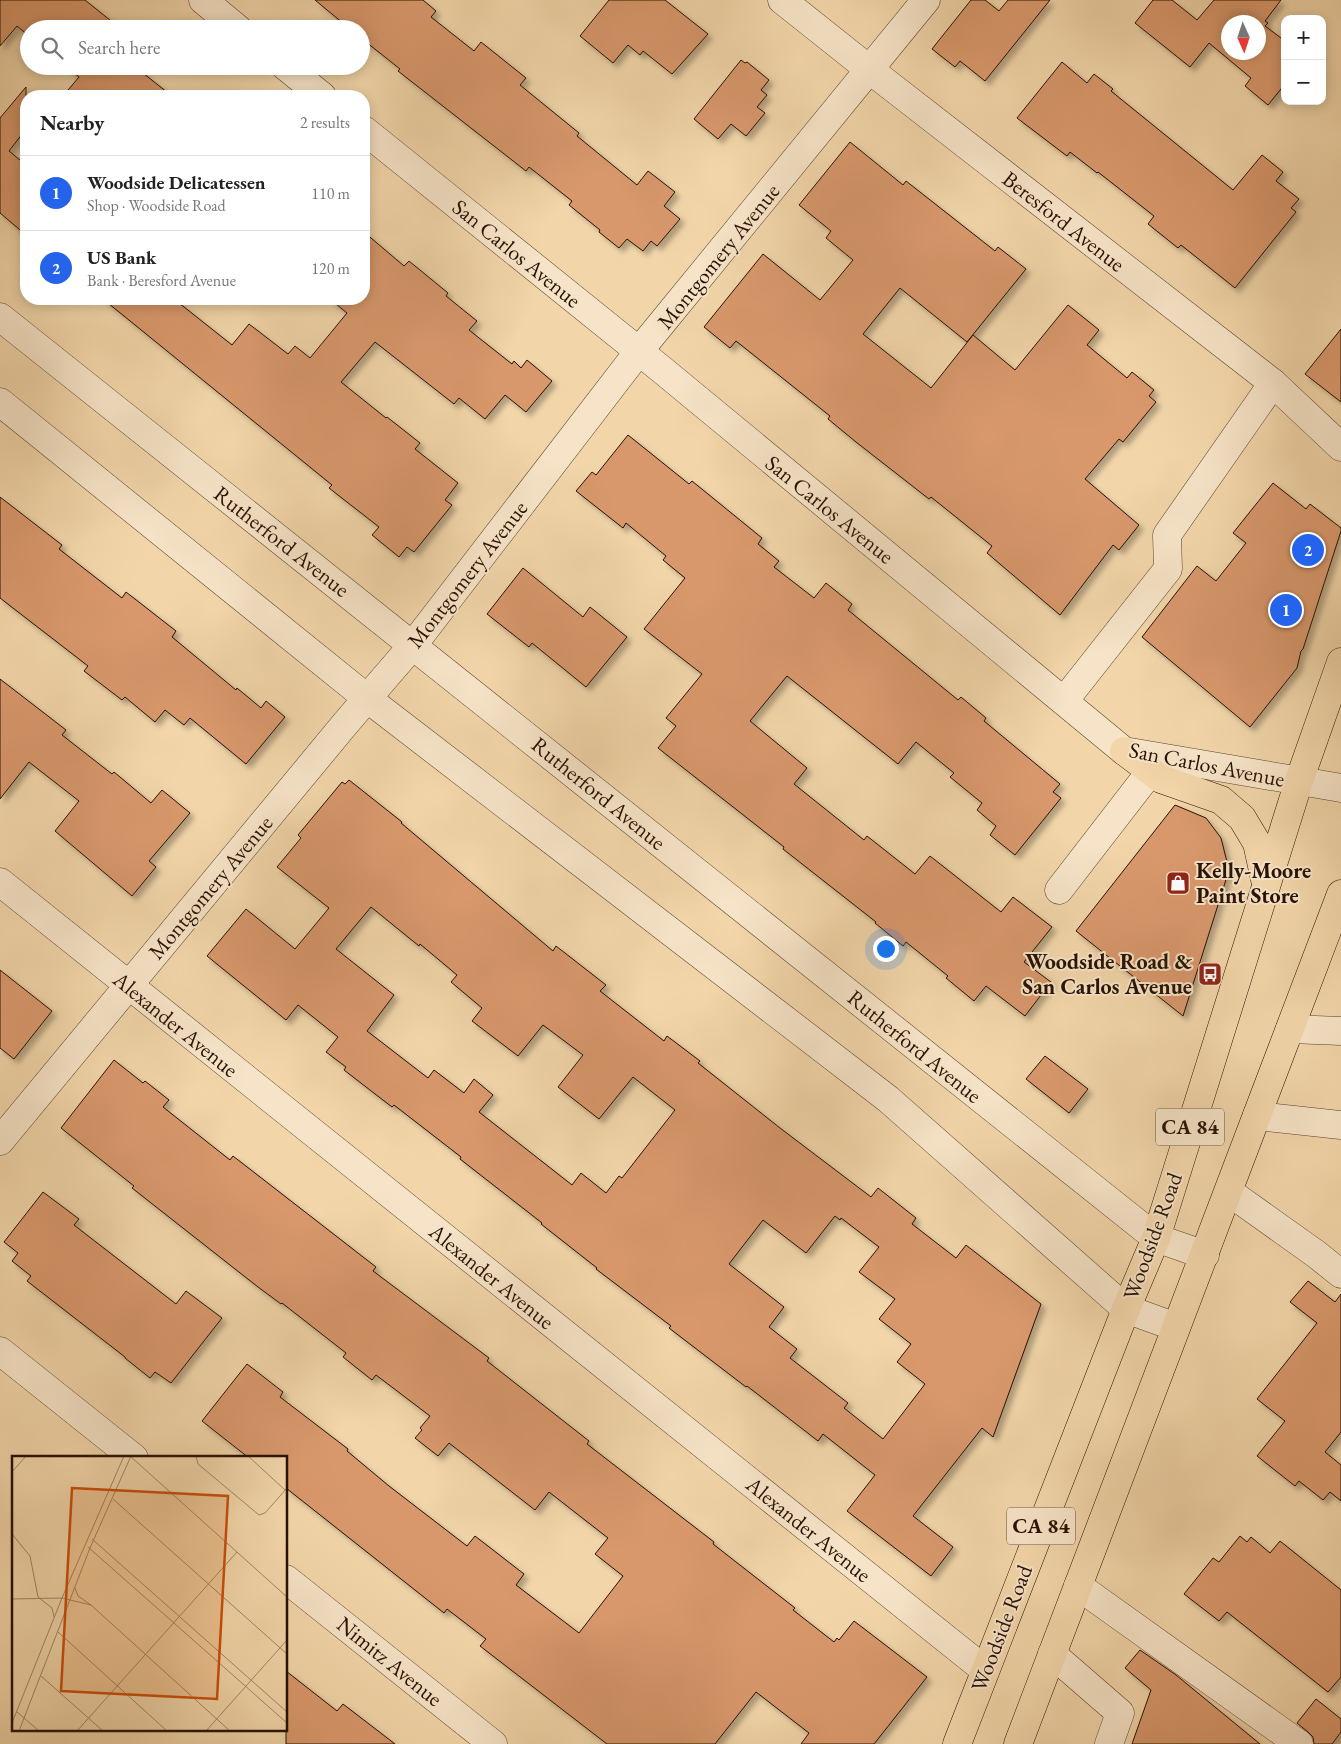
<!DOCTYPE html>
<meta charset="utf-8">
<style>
:root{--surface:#fff;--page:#f6f6f6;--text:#222;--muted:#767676;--line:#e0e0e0;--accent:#2563eb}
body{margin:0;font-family:"EB Garamond",serif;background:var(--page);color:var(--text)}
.controls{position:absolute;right:15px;top:15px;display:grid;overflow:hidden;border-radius:10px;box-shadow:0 2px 12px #0003}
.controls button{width:45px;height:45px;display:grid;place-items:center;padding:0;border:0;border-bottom:1px solid var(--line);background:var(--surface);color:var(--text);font:25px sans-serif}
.compass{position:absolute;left:1221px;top:15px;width:45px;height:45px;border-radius:50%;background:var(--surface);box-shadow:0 2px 12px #0003;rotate:177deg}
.you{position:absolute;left:885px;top:948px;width:18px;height:18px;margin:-12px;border:4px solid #fff;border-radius:50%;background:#1a73e8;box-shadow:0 0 0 8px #1a73e833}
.badge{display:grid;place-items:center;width:32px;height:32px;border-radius:50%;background:var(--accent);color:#fff;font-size:16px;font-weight:700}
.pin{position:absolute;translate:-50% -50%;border:2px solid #fff;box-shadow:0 1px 5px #0006}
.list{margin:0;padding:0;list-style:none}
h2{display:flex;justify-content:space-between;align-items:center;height:65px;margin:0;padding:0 20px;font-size:21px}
h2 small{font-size:16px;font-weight:400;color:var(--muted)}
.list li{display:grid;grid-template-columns:32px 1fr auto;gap:15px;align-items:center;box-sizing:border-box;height:75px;padding:0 20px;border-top:1px solid var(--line)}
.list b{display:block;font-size:19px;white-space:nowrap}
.list p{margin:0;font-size:16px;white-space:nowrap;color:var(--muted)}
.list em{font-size:16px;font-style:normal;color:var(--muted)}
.icon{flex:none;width:28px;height:28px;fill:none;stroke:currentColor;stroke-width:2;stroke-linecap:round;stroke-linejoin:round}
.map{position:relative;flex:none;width:1341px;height:1744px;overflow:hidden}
.search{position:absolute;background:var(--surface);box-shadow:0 2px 12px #0003;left:20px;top:20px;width:350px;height:55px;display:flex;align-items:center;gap:12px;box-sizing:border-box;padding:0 18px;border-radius:28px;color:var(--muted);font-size:19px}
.panel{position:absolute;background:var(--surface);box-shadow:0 2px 12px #0003;left:20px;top:90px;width:350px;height:215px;border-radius:20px}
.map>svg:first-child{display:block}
</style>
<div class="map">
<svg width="1341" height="1744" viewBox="0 0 1341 1744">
<defs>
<filter id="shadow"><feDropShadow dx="4.5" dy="4.5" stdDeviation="2.5" flood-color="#0004"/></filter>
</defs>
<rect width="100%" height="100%" fill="#f2d6aa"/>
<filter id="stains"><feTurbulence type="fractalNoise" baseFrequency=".004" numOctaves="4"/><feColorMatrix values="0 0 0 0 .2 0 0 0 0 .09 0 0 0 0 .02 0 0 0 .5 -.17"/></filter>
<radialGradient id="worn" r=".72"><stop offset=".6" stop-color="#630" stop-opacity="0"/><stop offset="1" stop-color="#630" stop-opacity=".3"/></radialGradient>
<g fill="#d8986c" stroke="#261000" fill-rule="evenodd" filter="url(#shadow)">
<polygon points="0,0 85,0 121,29 29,29 29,36 17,26 0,46"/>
<polygon points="315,0 423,0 436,11 431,17 474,51 481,42 526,78 520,85 579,133 577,136 637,185 648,171 675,192 664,206 680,219 657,246 651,241 643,251 627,239 619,248 599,232 600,230 569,205 572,201 529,167 526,171 398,71 400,69 361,38 361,29 350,29"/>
<polygon points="609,0 665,0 708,34 672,74 643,51 640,55 628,45 613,63 580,36"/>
<polygon points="971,0 985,0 999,11 1008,0 1050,0 985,81 960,61 955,67 932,49"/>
<path d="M1153,0H1172L1197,20L1214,0H1281L1265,21L1268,23L1265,26L1285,41V84L1268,105L1245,86L1251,78L1209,43L1190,67L1135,23ZM1228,22H1258V52H1228Z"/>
<polygon points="741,60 745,63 747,62 769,80 761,90 767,95 757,107 765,113 746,136 731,124 718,139 694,119"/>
<polygon points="1062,62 1087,83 1094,74 1113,89 1111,91 1233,190 1262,155 1283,172 1276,181 1299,199 1291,208 1296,212 1235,288 1181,245 1178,248 1148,224 1154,216 1098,172 1097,173 1070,152 1067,156 1017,118"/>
<polygon points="65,66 134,66 172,96 63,96 79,77"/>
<polygon points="26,87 26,129 9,151 26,165 26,235 0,213 0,118"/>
<polygon points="850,142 903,185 906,181 995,251 998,247 1026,269 967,342 900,288 863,334 931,388 973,335 1015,370 1068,305 1099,330 1087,345 1127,378 1132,372 1154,390 1149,396 1156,402 1123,442 1119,439 1085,479 1139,525 1119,550 1113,545 1060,615 987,553 992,546 931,497 929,499 856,442 828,419 830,416 736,341 730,348 704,327 763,254 820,300 853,260 826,238 831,231 799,205"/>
<polygon points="364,232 404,266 409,261 448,293 446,296 477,321 469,330 512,364 514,361 521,368 527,360 552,381 526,412 505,395 485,419 459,398 454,404 375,342 341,382 386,418 387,417 420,443 415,449 458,483 445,500 452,505 414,552 407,547 399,557 372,535 379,527 329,488 332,485 103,299 174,299 232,345 249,324 288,354 295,346 310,358 347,313 330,299 364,299"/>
<polygon points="1341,329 1341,402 1305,374"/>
<polygon points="628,435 689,484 692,481 762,538 758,544 779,561 774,567 814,598 826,583 852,604 848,610 958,700 961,697 986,718 984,721 1060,784 1053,792 1061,798 1015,855 990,835 996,826 977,810 982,803 950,777 954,773 916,742 898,764 787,676 750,721 807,768 794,784 864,840 867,836 915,874 930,856 1001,912 1013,897 1052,927 1024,962 1051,982 1025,1016 986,986 974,1001 946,978 948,976 906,942 903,946 875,923 876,922 783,849 784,847 658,748 676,726 666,718 702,674 644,629 685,578 663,560 666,556 626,523 623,528 576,491 592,472 596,475"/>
<polygon points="1273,483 1306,509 1310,504 1341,528 1341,531 1303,649 1301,651 1297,668 1250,727 1142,637 1197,566 1216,581 1246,543 1233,533"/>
<polygon points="0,497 62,545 59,549 122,598 126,592 176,631 172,637 236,690 237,688 261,708 266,701 285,717 246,764 190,718 184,725 165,710 155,722 125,697 122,700 84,671 88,666 0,598"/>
<polygon points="523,568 583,617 590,607 627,637 586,687 532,643 529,647 487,614"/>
<polygon points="0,679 66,730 62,735 112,774 114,772 151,803 162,790 190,813 149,861 156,867 132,896 55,831 79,801 29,762 0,799"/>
<path d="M349,780L402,822L401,823L553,951L556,946L606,985L600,991L664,1041L667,1036L700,1061L698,1063L780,1128L871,1197L878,1188L916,1218L912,1224L956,1258L966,1245L1041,1304L993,1437L982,1428L913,1516L953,1547L931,1576L847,1511L875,1475L823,1434L818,1441L747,1386L746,1387L669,1328L671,1326L596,1269L597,1268L541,1224L542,1223L460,1159L461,1157L394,1105L392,1107L344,1070L346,1067L326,1052L338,1037L298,1005L286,1020L207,956L246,909L295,949L329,908L277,867L301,838L298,835L342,782L345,784ZM371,907L419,946L420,944L457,975L451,982L482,1008L472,1021L518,1056L543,1025L583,1055L558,1087L599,1119L633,1077L675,1110L622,1178L619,1176L606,1193L581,1173L572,1185L479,1112L493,1095L474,1079L464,1093L434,1070L428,1078L367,1031L394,995L336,949ZM835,1216L840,1220L841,1218L879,1247L859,1272L895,1299L879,1319L911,1344L897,1362L925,1384L883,1439L844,1408L848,1403L790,1358L797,1349L769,1327L784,1307L729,1264L763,1220L806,1253Z"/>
<polygon points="1175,805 1206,818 1221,838 1229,870 1183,1016 1076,931"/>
<polygon points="0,970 52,1011 14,1059 0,1048"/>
<polygon points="1045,1056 1088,1089 1069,1113 1026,1079"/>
<polygon points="114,1060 143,1083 145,1081 169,1100 163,1107 230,1160 233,1156 376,1267 373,1271 489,1358 487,1361 589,1441 587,1444 714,1542 713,1544 795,1608 793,1610 834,1642 837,1638 839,1640 854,1621 927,1677 874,1744 801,1744 809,1733 756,1692 715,1744 607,1744 480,1646 486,1639 447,1609 444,1613 286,1488 286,1458 249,1458 202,1421 247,1364 283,1392 280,1397 348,1449 347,1451 389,1486 467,1546 475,1536 524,1574 516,1585 579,1633 623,1576 595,1554 608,1538 549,1492 535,1510 449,1443 438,1456 415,1438 422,1430 420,1428 430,1416 376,1375 372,1380 343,1357 346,1353 282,1303 281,1304 258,1287 132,1188 134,1186 61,1128"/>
<polygon points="43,1192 79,1219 74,1225 176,1304 186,1291 222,1318 171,1383 155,1372 150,1378 125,1358 125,1357 27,1281 31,1276 12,1261 18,1253 4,1242"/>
<polygon points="1308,1281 1335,1302 1341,1294 1341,1432 1325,1452 1341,1465 1341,1501 1330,1492 1323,1500 1299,1481 1295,1486 1257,1456 1285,1421 1257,1399 1317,1323 1290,1302"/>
<polygon points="1240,1536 1247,1542 1251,1537 1270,1553 1280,1541 1341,1590 1341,1677 1328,1692 1227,1612 1219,1621 1184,1594 1213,1558 1219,1562"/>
<polygon points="1140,1650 1176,1675 1260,1744 1132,1744 1151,1690 1125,1668"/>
<polygon points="286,1671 337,1711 343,1704 395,1744 286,1744"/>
<polygon points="1316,1699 1341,1719 1341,1732 1332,1744 1314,1744 1313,1737 1308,1732 1297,1723"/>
</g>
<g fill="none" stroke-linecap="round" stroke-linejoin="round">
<g stroke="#59422a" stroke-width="29">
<g id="minor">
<polyline points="203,0 238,29"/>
<polyline points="782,0 870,70 1273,383 1341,447"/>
<polyline points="285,66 322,96"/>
<polyline points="364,130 661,369 1124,751 1341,788"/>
<polyline points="0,317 1156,1238 1205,1255"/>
<polyline points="0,402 368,699 888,1099 1126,1309 1176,1327"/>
<polyline points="1064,701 1168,569 1167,535 1273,383"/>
<polyline points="0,882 985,1670"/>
<polyline points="1059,890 1161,758"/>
<polyline points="1290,1029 1341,1031"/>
<polyline points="1257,1116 1341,1125"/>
<polyline points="0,1141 345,724 413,645 639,351 926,0"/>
<polyline points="1229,1192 1316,1254 1341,1274"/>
<polyline points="0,1351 134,1458"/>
<polyline points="286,1579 493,1744"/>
<polyline points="1078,1586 1299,1744"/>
<polyline points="1052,1654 1120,1713 1109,1744"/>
</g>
</g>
<g stroke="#261000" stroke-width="29">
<g id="major">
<polyline points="1124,751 1161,779 1221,800 1242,818 1257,843 1266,884"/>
<polyline points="957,1744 1126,1309 1156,1238 1299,781 1341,662"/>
<polyline points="1018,1744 1341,894"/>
</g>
</g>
<use href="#minor" stroke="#f7e4c8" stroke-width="28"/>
<use href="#major" stroke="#f2d6aa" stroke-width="28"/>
</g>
<defs>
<g id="shop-square" transform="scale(1.25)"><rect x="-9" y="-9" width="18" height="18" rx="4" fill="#8f2418" stroke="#f7e4c8"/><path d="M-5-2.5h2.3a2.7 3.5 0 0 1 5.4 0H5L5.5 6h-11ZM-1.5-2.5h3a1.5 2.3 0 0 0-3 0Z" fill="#fff"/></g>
<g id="bus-square" transform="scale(1.25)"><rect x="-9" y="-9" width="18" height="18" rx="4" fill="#8f2418" stroke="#f7e4c8"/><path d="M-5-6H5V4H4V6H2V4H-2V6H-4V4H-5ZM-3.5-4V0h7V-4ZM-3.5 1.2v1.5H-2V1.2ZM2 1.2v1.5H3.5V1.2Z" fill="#fff"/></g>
</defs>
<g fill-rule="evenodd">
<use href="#shop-square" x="1178" y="883"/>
<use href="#bus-square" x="1210" y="974"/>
</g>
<g text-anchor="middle" stroke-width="4" stroke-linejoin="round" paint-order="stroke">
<g fill="#f7e4c8" stroke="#65503c" stroke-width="1">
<rect x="1156" y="1108.5" width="68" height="37" rx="4"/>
<rect x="1007" y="1507.5" width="68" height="37" rx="4"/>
</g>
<g font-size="21" font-weight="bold" fill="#261000">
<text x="1190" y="1134">CA 84</text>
<text x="1041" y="1533">CA 84</text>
</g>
<g font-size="22" fill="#261000" stroke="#f7e4c8">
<text transform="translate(1064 221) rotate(38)" y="8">Beresford Avenue</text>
<text transform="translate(517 253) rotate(39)" y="8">San Carlos Avenue</text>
<text transform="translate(718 256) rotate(-51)" y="8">Montgomery Avenue</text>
<text transform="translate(830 509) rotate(39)" y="8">San Carlos Avenue</text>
<text transform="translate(282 541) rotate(38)" y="8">Rutherford Avenue</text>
<text transform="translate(467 574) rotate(-52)" y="8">Montgomery Avenue</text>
<text transform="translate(1207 764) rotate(11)" y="8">San Carlos Avenue</text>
<text transform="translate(599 793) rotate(39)" y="8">Rutherford Avenue</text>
<text transform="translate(210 887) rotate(-50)" y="8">Montgomery Avenue</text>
<text transform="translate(176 1024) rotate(39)" y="8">Alexander Avenue</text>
<text transform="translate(915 1046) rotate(39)" y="8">Rutherford Avenue</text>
<text transform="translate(1152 1236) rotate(-70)" y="8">Woodside Road</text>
<text transform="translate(492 1276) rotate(39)" y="8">Alexander Avenue</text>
<text transform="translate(809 1529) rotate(39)" y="8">Alexander Avenue</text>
<text transform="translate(1001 1628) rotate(-69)" y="8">Woodside Road</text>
<text transform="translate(390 1661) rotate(39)" y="8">Nimitz Avenue</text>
</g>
<g font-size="22" font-weight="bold" fill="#261000" stroke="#f7e4c8" text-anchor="start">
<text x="1196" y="878">Kelly-Moore<tspan x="1196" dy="25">Paint Store</tspan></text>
<text x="1192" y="969" text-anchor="end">Woodside Road &amp;<tspan x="1192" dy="25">San Carlos Avenue</tspan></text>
</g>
</g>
<g transform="translate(12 1456)">
<rect width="275" height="275" fill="#f2d6aa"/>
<path fill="none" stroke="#a08766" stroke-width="1" d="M118,0L275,141M184,0L186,8L247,59L253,57L275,32M236,0L273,34M0,16L14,0M101,43L275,198M0,78L18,100L26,141M80,83L275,256M76,91L275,267M63,132L66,140L79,149M26,141L40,152L42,161M0,143L50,142L79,149L218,275M46,176L155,275M29,220L91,275M5,256L27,275M0,267L50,142L112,0M7,275L78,92L119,0M65,275L225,96M194,275L275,184"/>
<path fill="#cb4e0a" fill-opacity="0.15" stroke="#cb4e0a" stroke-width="2.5" d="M60,32L216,40L205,243L49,235Z"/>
<rect width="275" height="275" fill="none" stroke="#261000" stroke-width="2.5"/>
</g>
<rect width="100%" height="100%" filter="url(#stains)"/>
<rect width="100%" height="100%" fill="url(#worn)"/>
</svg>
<div class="controls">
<button>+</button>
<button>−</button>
</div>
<svg class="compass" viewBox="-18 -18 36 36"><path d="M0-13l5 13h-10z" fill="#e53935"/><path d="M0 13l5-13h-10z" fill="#767676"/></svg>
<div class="you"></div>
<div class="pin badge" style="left:1286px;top:610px">1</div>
<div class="pin badge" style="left:1308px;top:550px">2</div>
<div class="search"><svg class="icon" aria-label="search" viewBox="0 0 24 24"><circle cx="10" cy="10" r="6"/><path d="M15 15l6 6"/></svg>Search here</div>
<section class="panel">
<h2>Nearby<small>2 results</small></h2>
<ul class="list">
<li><span class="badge">1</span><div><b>Woodside Delicatessen</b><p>Shop · Woodside Road</p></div><em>110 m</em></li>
<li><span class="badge">2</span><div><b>US Bank</b><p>Bank · Beresford Avenue</p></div><em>120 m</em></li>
</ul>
</section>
</div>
